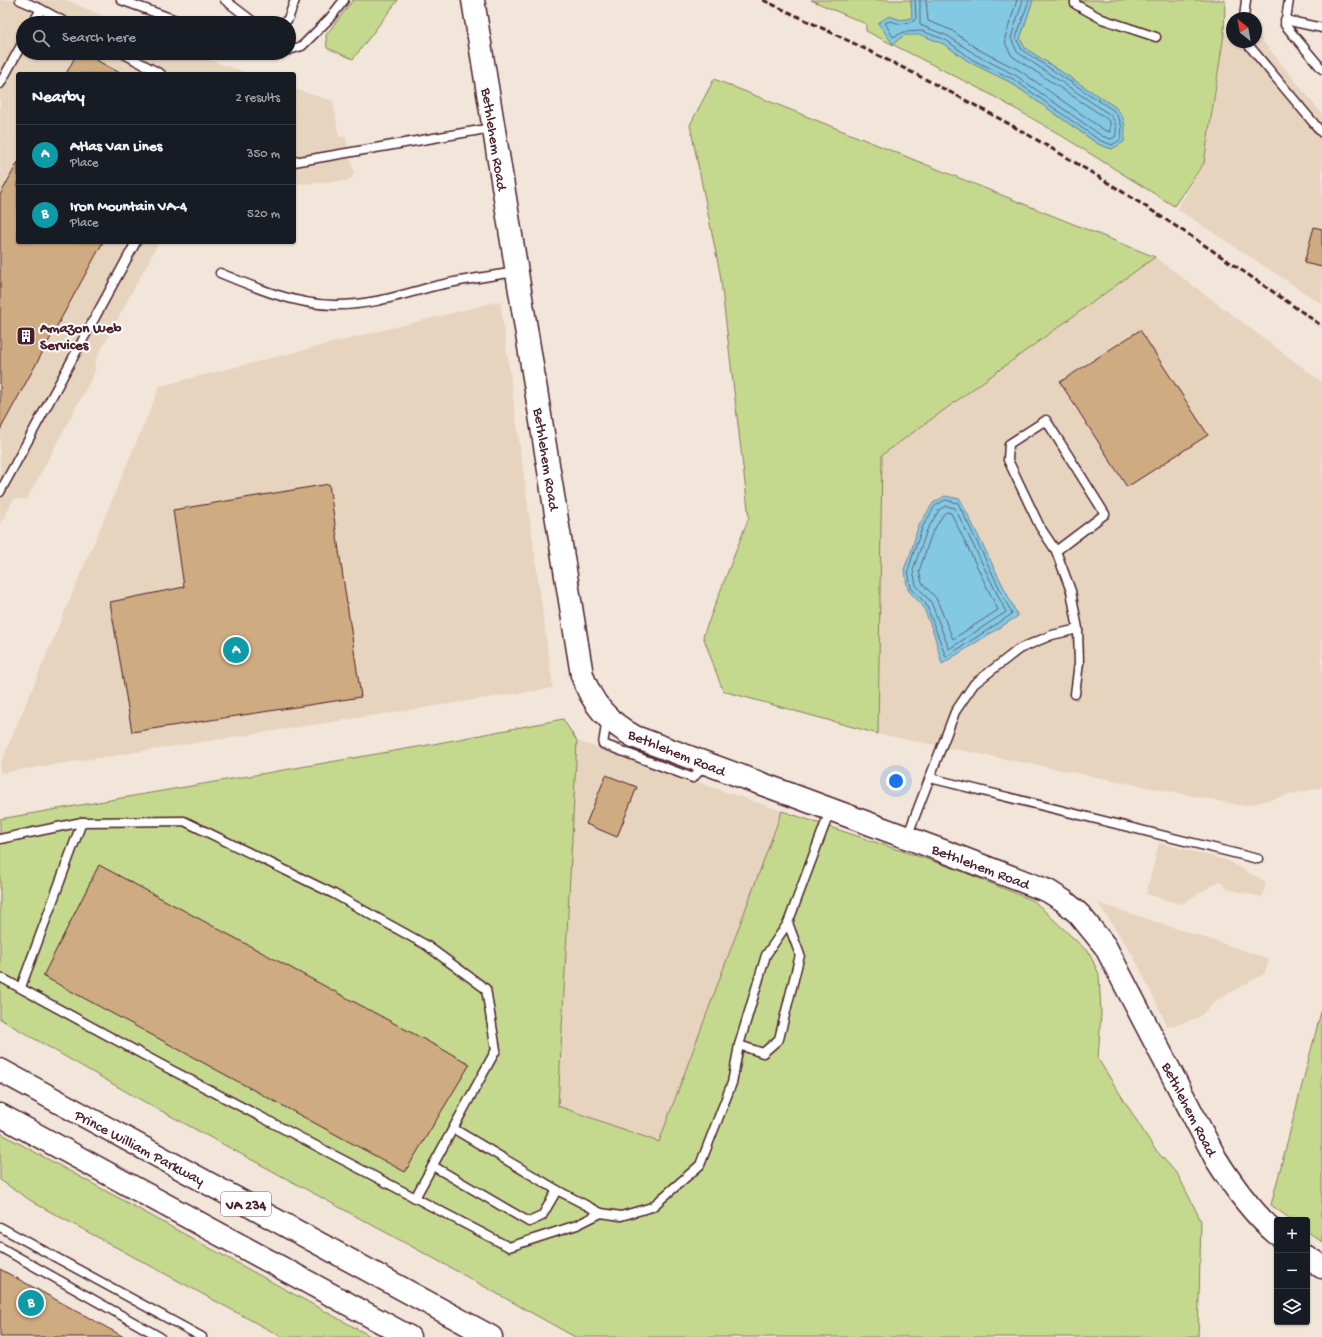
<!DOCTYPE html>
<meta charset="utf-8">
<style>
:root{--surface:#171b24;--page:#242831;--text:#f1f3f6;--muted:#9ea1a6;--line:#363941;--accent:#7c3aed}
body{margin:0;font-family:"Gochi Hand",sans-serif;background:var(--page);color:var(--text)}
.controls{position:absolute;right:12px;bottom:12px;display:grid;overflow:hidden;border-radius:4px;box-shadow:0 1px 3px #0004}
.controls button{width:36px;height:36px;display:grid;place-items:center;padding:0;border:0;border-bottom:1px solid var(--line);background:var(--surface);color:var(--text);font:20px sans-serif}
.compass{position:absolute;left:1226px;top:12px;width:36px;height:36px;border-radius:50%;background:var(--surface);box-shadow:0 1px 3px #0004;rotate:329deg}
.you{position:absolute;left:896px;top:781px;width:14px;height:14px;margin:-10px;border:3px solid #fff;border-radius:50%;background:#1a73e8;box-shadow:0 0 0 6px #1a73e833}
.badge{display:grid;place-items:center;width:26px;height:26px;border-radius:50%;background:var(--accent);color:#fff;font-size:13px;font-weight:700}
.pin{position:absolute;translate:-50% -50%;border:2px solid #fff;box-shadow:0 1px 4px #0006}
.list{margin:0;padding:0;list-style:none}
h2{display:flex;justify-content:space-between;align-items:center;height:52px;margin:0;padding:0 16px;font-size:17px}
h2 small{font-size:13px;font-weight:400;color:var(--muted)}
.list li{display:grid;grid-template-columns:26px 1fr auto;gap:12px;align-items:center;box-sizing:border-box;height:60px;padding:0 16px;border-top:1px solid var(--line)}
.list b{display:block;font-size:15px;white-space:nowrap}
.list p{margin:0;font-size:13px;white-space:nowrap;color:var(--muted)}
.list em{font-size:13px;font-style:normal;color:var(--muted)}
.icon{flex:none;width:22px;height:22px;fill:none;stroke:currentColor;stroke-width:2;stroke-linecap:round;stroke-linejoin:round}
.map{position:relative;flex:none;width:1322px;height:1337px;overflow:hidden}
.search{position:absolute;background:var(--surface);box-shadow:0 1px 3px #0004;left:16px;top:16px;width:280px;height:44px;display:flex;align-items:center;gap:10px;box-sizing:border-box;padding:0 14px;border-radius:22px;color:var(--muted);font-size:15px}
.panel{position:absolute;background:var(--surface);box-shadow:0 1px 3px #0004;left:16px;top:72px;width:280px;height:172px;border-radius:4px}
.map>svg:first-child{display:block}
</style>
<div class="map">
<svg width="1322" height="1337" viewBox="0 0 1322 1337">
<rect width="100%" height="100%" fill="#f1e6d9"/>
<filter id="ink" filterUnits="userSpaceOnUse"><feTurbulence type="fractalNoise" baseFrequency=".025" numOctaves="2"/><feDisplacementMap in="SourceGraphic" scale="8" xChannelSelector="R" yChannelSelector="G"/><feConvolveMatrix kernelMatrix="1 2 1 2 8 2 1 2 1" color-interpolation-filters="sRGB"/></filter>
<g filter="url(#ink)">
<g fill="#e7d4bf">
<polygon points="0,0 66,0 120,23 23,23 23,53 190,53 251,74 18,74 18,242 159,242 95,361 95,372 27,499 14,499 0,524"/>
<polygon points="1224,34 1232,34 1232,42 1256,42 1256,35 1258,35 1322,114 1322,304 1177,209 1204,163"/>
<polygon points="294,89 333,101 339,137 346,137 354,173 352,178 346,181 294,184"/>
<polygon points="1155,257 1322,382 1322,787 1244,806 878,734 882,455"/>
<polygon points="500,301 553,688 0,773 0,765 160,386"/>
<polygon points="577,741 782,811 659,1142 558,1106"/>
<polygon points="1159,843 1226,860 1266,882 1262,897 1227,889 1220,881 1181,904 1146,894"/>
<polygon points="1098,903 1270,959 1264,974 1218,999 1198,1018 1168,1027 1134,957"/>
</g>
<g fill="#c5d98e" stroke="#887c5c">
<polygon points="353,0 398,0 353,59 327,48 326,35"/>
<polygon points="811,0 911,0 912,18 901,20 889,16 884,30 893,44 904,35 922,34 944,44 971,63 1010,82 1098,144 1112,149 1115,107 1025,48 1020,39 1033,0 1225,0 1224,34 1204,163 1174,206 1054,131 986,92 866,31 866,24"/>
<polygon points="714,79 1155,257 882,455 878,734 723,691 703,636 749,517 720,273 690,125"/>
<polygon points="563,719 577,741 558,1106 659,1142 782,811 956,869 1034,901 1089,953 1099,974 1101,1013 1098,1059 1154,1148 1178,1175 1201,1221 1198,1337 575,1337 433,1258 132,1095 0,1019 0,819 423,746"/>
<polygon points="1322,1008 1322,1242 1307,1231 1307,1220 1292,1220 1271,1205"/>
<polygon points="0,1133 372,1337 282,1337 36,1204 0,1180"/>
</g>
<g fill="#83c9e4" stroke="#6c859a">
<path d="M911,0H1033L1020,39L1025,48L1115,107C1126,118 1126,127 1124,142L1112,149L1098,144L1010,82L971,63L944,44L921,35H904L893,44L878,23L889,16L901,20L912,18Z"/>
<polygon points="945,496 960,499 1018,616 942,664 934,634 923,606 908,590 904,569 911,552 918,527 933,503"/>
</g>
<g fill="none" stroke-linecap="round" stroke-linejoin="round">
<g stroke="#616375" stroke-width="1">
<path d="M915,0L916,18L914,21L901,24L890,21L885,23L893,37L904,32L922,31L946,40L973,60L1013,79L1099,140L1112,145L1120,140C1124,128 1121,119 1113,110L1022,50L1016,38L1029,0"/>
<path d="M920,0V25L948,36L976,55L1015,75L1102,136L1111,139L1115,137C1118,128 1116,121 1109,114L1017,52L1011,38L1023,0"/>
<polyline points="926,0 928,21 951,30 979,50 1019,70 1104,130 1110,132 1110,122 1106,118 1012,56 1006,45 1005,38 1017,0"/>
<polygon points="946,500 958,503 1012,614 946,657 926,604 911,588 908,570 922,528 935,506"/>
<polygon points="946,506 955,508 1006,612 949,649 931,602 916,585 913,570 927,530 939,510"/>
<polygon points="947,512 951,513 998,610 953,639 936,598 922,583 919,571 932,533 943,515"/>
</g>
</g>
<g fill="#cfab81" stroke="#4a1f2b">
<polygon points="77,53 83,53 122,74 66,74"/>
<polygon points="18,162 18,242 103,242 0,430 0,195"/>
<polygon points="1314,227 1322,229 1322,267 1304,263"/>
<polygon points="1140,330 1208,435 1127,487 1060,382"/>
<polygon points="329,484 361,697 132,732 110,602 184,587 173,510"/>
<polygon points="606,775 637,787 617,837 586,824"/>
<polygon points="99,865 470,1064 405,1172 43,976"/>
<polygon points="0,1269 124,1337 0,1337"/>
</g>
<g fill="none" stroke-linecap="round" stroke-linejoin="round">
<g stroke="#4a1f2b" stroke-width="11">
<g id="lane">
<polyline points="20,0 41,9"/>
<polyline points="121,0 184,23"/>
<polyline points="225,0 255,23"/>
<polyline points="1075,0 1075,4 1102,19 1156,37"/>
<polyline points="1289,0 1285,25 1322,69"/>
<polyline points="1244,18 1246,0"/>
<polyline points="1285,20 1322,28"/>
<polyline points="33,23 41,9 67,23"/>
<polyline points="284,23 288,19 295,0"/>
<polyline points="1246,42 1322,133"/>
<polyline points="289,50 302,46 330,18 344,0"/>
<polyline points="122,53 161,74"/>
<polyline points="275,53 276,53"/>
<polyline points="0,84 23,42"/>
<polyline points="294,162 492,128"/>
<path d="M220,273C256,288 294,304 333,305C369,306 401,295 435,286C461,280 489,276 516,272"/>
<polyline points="0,492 136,242"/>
<polyline points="1056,551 1105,514 1046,420 1009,444 1008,460 1040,527 1056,551 1071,591 1078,629 1079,663 1075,694"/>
<polyline points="607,719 603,744 693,778 705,765"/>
<polyline points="930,778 1258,859"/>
<polyline points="907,837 955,712 974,684 1019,649 1052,635 1078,629"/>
<polyline points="0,839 82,822 184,821 334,894 426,945 486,989 496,1050 415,1198"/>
<polyline points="0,977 162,1065 509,1247 577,1225 601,1213 621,1216 652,1207 700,1165 732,1083 739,1045 766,955 788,923 830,811"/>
<polyline points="21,987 82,822"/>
<polyline points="739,1045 763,1053 779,1039 800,955 788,923"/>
<polyline points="433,1166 529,1222 542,1216 557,1190 454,1129"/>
<polyline points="557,1190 601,1213"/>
<polyline points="0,1227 202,1337"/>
<polyline points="0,1247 160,1337"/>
</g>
</g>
<g stroke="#4a1f2b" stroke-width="25">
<g id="secondary">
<path d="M473,0L582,675C592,704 608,722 635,737L954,855L1048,891L1064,901L1079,914L1105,946L1216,1159C1233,1186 1252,1213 1277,1234"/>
<polyline points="1307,1257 1322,1267"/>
</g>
</g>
<g stroke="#4a1f2b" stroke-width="25">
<g id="highway">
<polyline points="0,1070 491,1337"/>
<polyline points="0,1115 409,1337"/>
</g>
</g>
<use href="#lane" stroke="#fff" stroke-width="8"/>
<use href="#secondary" stroke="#fff" stroke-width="22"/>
<use href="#highway" stroke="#fff" stroke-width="22"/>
<path stroke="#4a1f2b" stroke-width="3" stroke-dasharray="6 3" stroke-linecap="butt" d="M763,0C844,38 924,77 1002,120C1113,182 1218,253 1322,326"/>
</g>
</g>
<defs>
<g id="building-square" transform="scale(1)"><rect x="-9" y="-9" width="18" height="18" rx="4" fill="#4a1f2b" stroke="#fff"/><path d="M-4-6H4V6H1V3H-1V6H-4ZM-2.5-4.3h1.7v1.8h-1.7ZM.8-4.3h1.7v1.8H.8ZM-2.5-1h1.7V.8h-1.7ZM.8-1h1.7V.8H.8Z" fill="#fff"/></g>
</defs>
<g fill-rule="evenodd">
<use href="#building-square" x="26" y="336"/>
</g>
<g text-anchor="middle" stroke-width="4" stroke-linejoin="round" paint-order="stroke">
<rect fill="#fff" stroke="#80626b" stroke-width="1" x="221" y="1192" width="50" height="24" rx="3"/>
<g font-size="14" font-weight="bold" fill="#4a1f2b">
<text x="246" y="1209">VA 234</text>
</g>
<g font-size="15" fill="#4a1f2b" stroke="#fff">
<text transform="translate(495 139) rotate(81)" y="5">Bethlehem Road</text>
<text transform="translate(547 459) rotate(81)" y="5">Bethlehem Road</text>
<text transform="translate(677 752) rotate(22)" y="5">Bethlehem Road</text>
<text transform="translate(981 866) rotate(21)" y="5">Bethlehem Road</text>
<text transform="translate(1190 1109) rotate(63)" y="5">Bethlehem Road</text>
<text transform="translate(140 1147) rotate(28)" y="5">Prince William Parkway</text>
</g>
<g font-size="15" font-weight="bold" fill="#4a1f2b" stroke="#fff" text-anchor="start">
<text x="40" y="332">Amazon Web<tspan x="40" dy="17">Services</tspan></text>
</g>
</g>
</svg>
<div class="controls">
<button>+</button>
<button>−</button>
<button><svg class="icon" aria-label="layers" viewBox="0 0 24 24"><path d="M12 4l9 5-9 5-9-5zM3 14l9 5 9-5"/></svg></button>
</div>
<svg class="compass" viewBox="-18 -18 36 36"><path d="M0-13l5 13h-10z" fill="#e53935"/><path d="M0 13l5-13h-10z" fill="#9ea1a6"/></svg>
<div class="you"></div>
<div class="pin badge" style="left:236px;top:650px;background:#0f9aa8">A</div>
<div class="pin badge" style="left:31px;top:1303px;background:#0f9aa8">B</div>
<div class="search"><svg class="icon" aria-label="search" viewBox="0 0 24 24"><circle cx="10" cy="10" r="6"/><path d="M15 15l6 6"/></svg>Search here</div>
<section class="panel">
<h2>Nearby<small>2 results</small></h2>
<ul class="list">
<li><span class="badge" style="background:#0f9aa8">A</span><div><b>Atlas Van Lines</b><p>Place</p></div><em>350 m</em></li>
<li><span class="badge" style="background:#0f9aa8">B</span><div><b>Iron Mountain VA-4</b><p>Place</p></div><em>520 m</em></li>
</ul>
</section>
</div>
